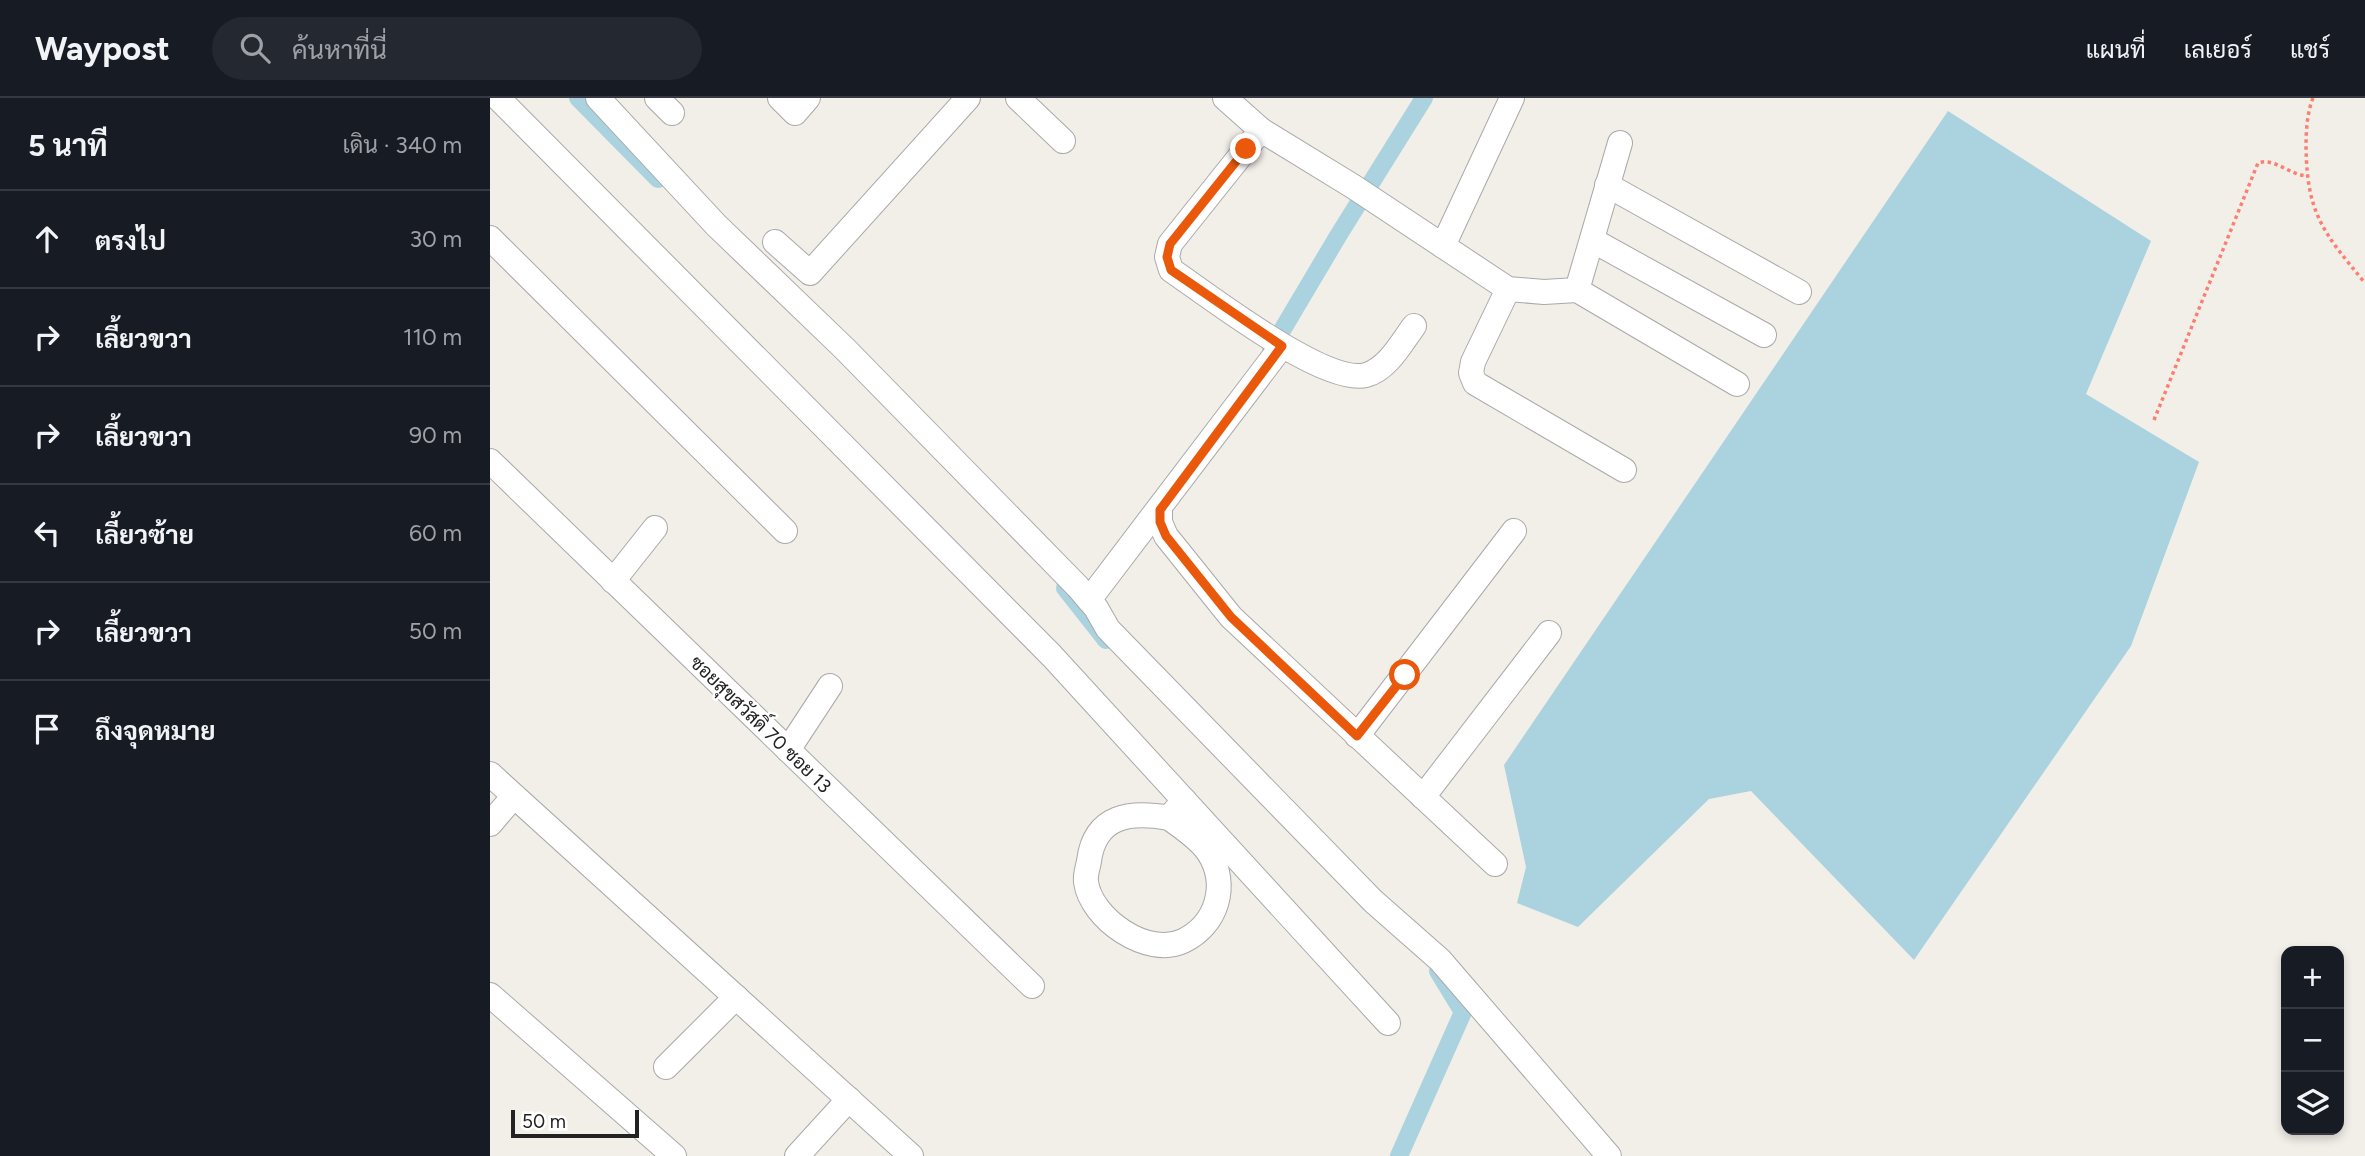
<!DOCTYPE html>
<html lang="th">
<meta charset="utf-8">
<style>
:root{--surface:#171b24;--page:#242831;--text:#f1f3f6;--muted:#9ea1a6;--line:#363941}
body{margin:0;font-family:Figtree,Sarabun,sans-serif;background:var(--page);color:var(--text)}
.controls{position:absolute;right:21px;bottom:21px;display:grid;overflow:hidden;border-radius:14px;box-shadow:0 4px 10px #0003}
.controls button{width:63px;height:63px;display:grid;place-items:center;padding:0;border:0;border-bottom:2px solid var(--line);background:var(--surface);color:var(--text);font:35px sans-serif}
.scale{position:absolute;left:21px;bottom:18px;width:128px;box-sizing:border-box;padding-left:7px;border:4px solid #222;border-top:0;font-size:19px;line-height:24px;white-space:nowrap;color:#222;-webkit-text-stroke:5px #fff;paint-order:stroke}
.stop{position:absolute;width:21px;height:21px;margin:-16px;border:5px solid #ea580c;border-radius:50%;background:#fff}
.stop.end{background:#ea580c;border-color:#fff;box-shadow:0 2px 7px #0008}
.list{margin:0;padding:0;list-style:none}
h2{display:flex;justify-content:space-between;align-items:center;height:91px;margin:0;padding:0 28px;font-size:30px}
h2 small{font-size:23px;font-weight:400;color:var(--muted)}
.list li{display:grid;grid-template-columns:46px 1fr auto;gap:21px;align-items:center;box-sizing:border-box;height:98px;padding:0 28px;border-top:2px solid var(--line)}
.list b{display:block;font-size:26px;white-space:nowrap}
.list em{font-size:23px;font-style:normal;color:var(--muted)}
.icon{flex:none;width:38px;height:38px;fill:none;stroke:currentColor;stroke-width:2;stroke-linecap:round;stroke-linejoin:round}
.map{position:relative;flex:none;width:1875px;height:1058px;overflow:hidden}
header{display:flex;align-items:center;gap:42px;box-sizing:border-box;height:98px;padding:0 35px;background:var(--surface);border-bottom:2px solid var(--line)}
header strong{font-size:33px}
nav{display:flex;gap:38px;margin-inline-start:auto;font-size:24px}
.search{width:490px;height:63px;background:var(--page);display:flex;align-items:center;gap:18px;box-sizing:border-box;padding:0 24px;border-radius:38px;color:var(--muted);font-size:26px}
main{display:flex}
aside{flex:1;background:var(--surface)}
.map>svg:first-child{display:block}
</style>
<header>
<strong>Waypost</strong>
<div class="search"><svg class="icon" aria-label="search" viewBox="0 0 24 24"><circle cx="10" cy="10" r="6"/><path d="M15 15l6 6"/></svg>ค้นหาที่นี่</div>
<nav><a>แผนที่</a><a>เลเยอร์</a><a>แชร์</a></nav>
</header>
<main>
<aside>
<h2>5 นาที<small>เดิน · 340 m</small></h2>
<ul class="list">
<li><svg class="icon" aria-label="ahead" viewBox="0 0 24 24"><path d="M12 20V5M6 11l6-6 6 6"/></svg><div><b>ตรงไป</b></div><em>30 m</em></li>
<li><svg class="icon" aria-label="right" viewBox="0 0 24 24"><path d="M7 20v-9h11M14 6l5 5-5 5"/></svg><div><b>เลี้ยวขวา</b></div><em>110 m</em></li>
<li><svg class="icon" aria-label="right" viewBox="0 0 24 24"><path d="M7 20v-9h11M14 6l5 5-5 5"/></svg><div><b>เลี้ยวขวา</b></div><em>90 m</em></li>
<li><svg class="icon" aria-label="left" viewBox="0 0 24 24"><path d="M17 20v-9H6M10 6l-5 5 5 5"/></svg><div><b>เลี้ยวซ้าย</b></div><em>60 m</em></li>
<li><svg class="icon" aria-label="right" viewBox="0 0 24 24"><path d="M7 20v-9h11M14 6l5 5-5 5"/></svg><div><b>เลี้ยวขวา</b></div><em>50 m</em></li>
<li><svg class="icon" aria-label="arrive" viewBox="0 0 24 24"><path d="M6 21V4h12l-3 4 3 4H6"/></svg><div><b>ถึงจุดหมาย</b></div></li>
</ul>
</aside>
<div class="map">
<svg width="1875" height="1058" viewBox="0 0 1875 1058">
<rect width="100%" height="100%" fill="#f2efe9"/>
<polygon fill="#aad3df" points="1458,13 1661,143 1596,296 1709,364 1641,548 1424,862 1261,693 1219,701 1088,829 1027,805 1036,769 1014,667"/>
<g fill="none" stroke-linecap="round" stroke-linejoin="round">
<g stroke="#aad3df" stroke-width="18">
<polyline points="88,0 168,81"/>
<polyline points="781,251 848,138 934,0"/>
<polyline points="575,490 616,542"/>
<polyline points="909,1058 973,914 948,873"/>
</g>
<g stroke="#a9a9a9" stroke-width="26">
<g id="minor">
<polyline points="8,0 562,558 898,925"/>
<polyline points="108,0 226,127 355,251 588,489 606,510 618,531 883,803 950,862 1119,1058"/>
<polyline points="167,0 182,15"/>
<polyline points="290,0 305,15 318,0"/>
<polyline points="528,0 573,43"/>
<polyline points="735,0 771,32 864,89 1018,191 1054,194 1087,192 1247,286"/>
<path d="M771,32L680,146L677,159L681,172C718,197 835,288 876,277C898,271 912,244 924,228"/>
<polyline points="1117,87 1309,194"/>
<polyline points="0,140 295,433"/>
<polyline points="1102,142 1274,237"/>
<polyline points="285,144 320,175 478,0"/>
<polyline points="953,148 1022,0"/>
<polyline points="1018,191 983,264 981,275 985,285 1134,372"/>
<polyline points="1087,192 1130,45"/>
<polyline points="0,363 542,888"/>
<polyline points="670,412 670,424 676,438 741,519 1005,766"/>
<polyline points="123,483 165,430"/>
<polyline points="599,502 792,248"/>
<polyline points="867,638 1024,433"/>
<polyline points="298,652 340,588"/>
<polyline points="0,676 421,1058"/>
<polyline points="933,699 1059,535"/>
<path d="M679,720C640,713 605,717 599,763C598,769 595,777 596,784C601,821 658,860 693,843C727,827 739,787 719,755C710,741 692,729 679,720L694,702"/>
<polyline points="0,726 24,698"/>
<polyline points="0,897 184,1058"/>
<polyline points="176,969 246,899"/>
<polyline points="307,1058 359,1001"/>
</g>
</g>
<g stroke="#fa8072" stroke-width="3.5" stroke-dasharray="3.5 3.5" stroke-linecap="butt">
<path d="M1823,0C1817,15 1816,33 1816,49C1817,116 1833,134 1875,185"/>
<path d="M1664,322L1768,65C1783,59 1800,77 1817,78"/>
</g>
<use href="#minor" stroke="#fff" stroke-width="24"/>
</g>
<g fill="none" stroke-linecap="round" stroke-linejoin="round">
<polyline stroke="#ea580c" stroke-width="9" points="756,51 680,146 677,159 681,172 792,248 670,412 670,424 676,438 741,519 867,638 915,577"/>
</g>
<g text-anchor="middle" stroke-width="5" stroke-linejoin="round" paint-order="stroke">
<g font-size="19" fill="#222" stroke="#fff">
<text transform="translate(271 626) rotate(44)" y="7">ซอยสุขสวัสดิ์ 70 ซอย 13</text>
</g>
</g>
</svg>
<div class="controls">
<button>+</button>
<button>−</button>
<button><svg class="icon" aria-label="layers" viewBox="0 0 24 24"><path d="M12 4l9 5-9 5-9-5zM3 14l9 5 9-5"/></svg></button>
</div>
<div class="scale">50 m</div>
<div class="stop" style="left:915px;top:577px"></div>
<div class="stop end" style="left:756px;top:51px"></div>
</div>
</main>
